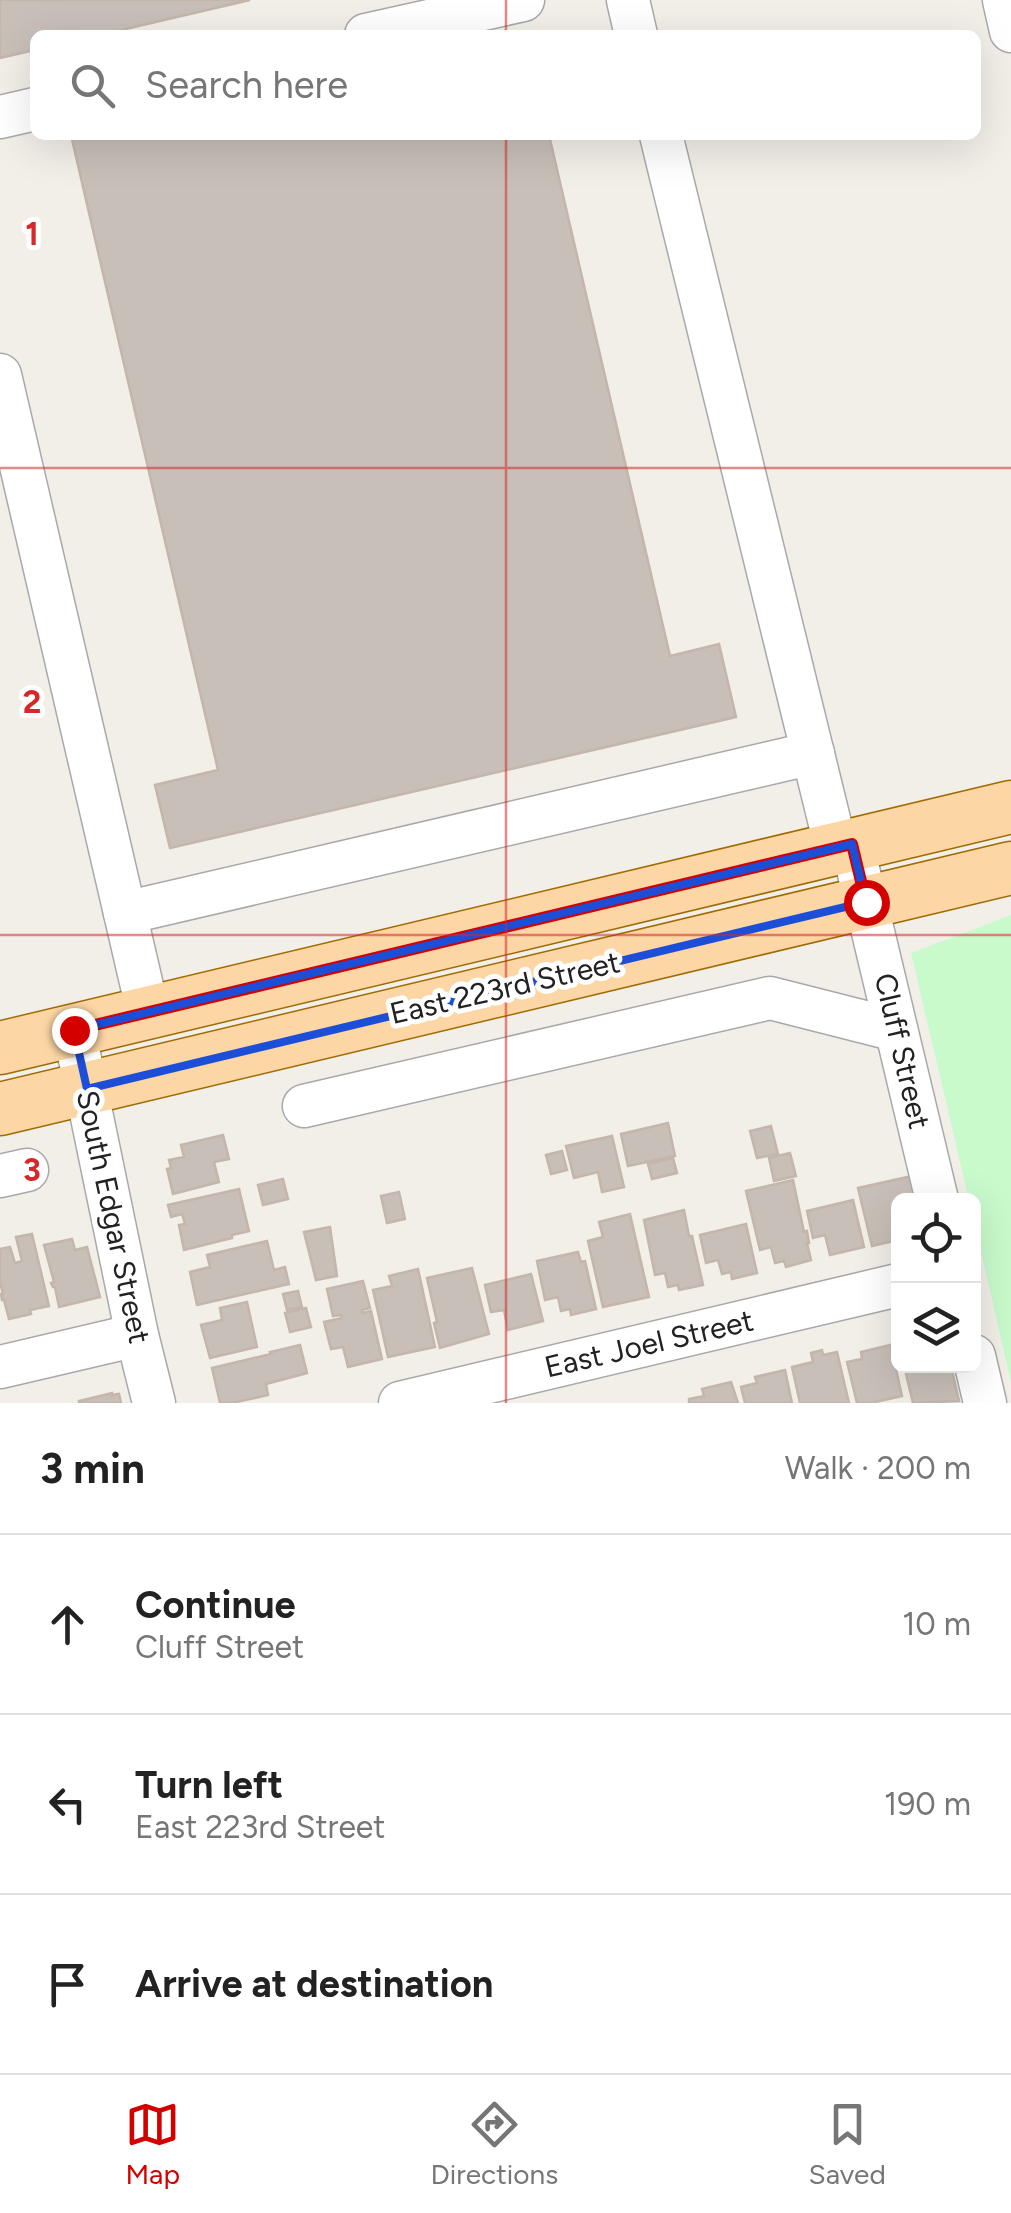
<!DOCTYPE html>
<meta charset="utf-8">
<style>
:root{--surface:#fff;--page:#f2f2f2;--text:#222;--muted:#767676;--line:#e0e0e0;--accent:#d40000}
body{margin:0;font-family:Figtree,sans-serif;background:var(--page);color:var(--text)}
.controls{position:absolute;right:30px;bottom:30px;display:grid;overflow:hidden;border-radius:15px;box-shadow:0 10px 40px #0002}
.controls button{width:90px;height:90px;display:grid;place-items:center;padding:0;border:0;border-bottom:2px solid var(--line);background:var(--surface);color:var(--text);font:50px sans-serif}
.stop{position:absolute;width:30px;height:30px;margin:-22px;border:8px solid #d40000;border-radius:50%;background:#fff}
.stop.end{background:#d40000;border-color:#fff;box-shadow:0 2px 10px #0008}
.list{margin:0;padding:0;list-style:none}
h2{display:flex;justify-content:space-between;align-items:center;height:130px;margin:0;padding:0 40px;font-size:42px}
h2 small{font-size:32px;font-weight:400;color:var(--muted)}
.list li{display:grid;grid-template-columns:65px 1fr auto;gap:30px;align-items:center;box-sizing:border-box;height:180px;padding:0 40px;border-top:2px solid var(--line)}
.list b{display:block;font-size:38px;white-space:nowrap}
.list p{margin:0;font-size:32px;white-space:nowrap;color:var(--muted)}
.list em{font-size:32px;font-style:normal;color:var(--muted)}
.icon{flex:none;width:55px;height:55px;fill:none;stroke:currentColor;stroke-width:2;stroke-linecap:round;stroke-linejoin:round}
.map{position:relative;flex:none;width:1011px;height:1403px;overflow:hidden}
.search{position:absolute;background:var(--surface);box-shadow:0 10px 40px #0002;left:30px;right:30px;top:30px;height:110px;display:flex;align-items:center;gap:25px;box-sizing:border-box;padding:0 35px;border-radius:15px;color:var(--muted);font-size:38px}
.sheet{height:670px;background:var(--surface)}
nav{display:flex;justify-content:space-around;align-items:center;box-sizing:border-box;height:140px;border-top:2px solid var(--line);background:var(--surface);font-size:28px;color:var(--muted)}
nav a{display:grid;justify-items:center;gap:5px}
nav .on{color:var(--accent)}
.map>svg:first-child{display:block}
</style>
<div class="map">
<svg width="1011" height="1403" viewBox="0 0 1011 1403">
<rect width="100%" height="100%" fill="#f2efe9"/>
<polygon fill="#c8facc" points="1011,915 1011,1382 974,1221 974,1200 969,1200 911,953"/>
<g fill="#c7bfb8" stroke="#c4b6ab" stroke-width="2.5">
<polygon points="0,0 250,0 100,35 35,35 35,50 0,58"/>
<polygon points="71,135 549,135 670,656 719,644 736,717 170,848 155,785 218,770"/>
<polygon points="668,1123 675,1156 628,1166 621,1134"/>
<polygon points="771,1126 778,1154 757,1158 750,1131"/>
<polygon points="223,1135 229,1159 214,1162 219,1182 173,1194 167,1169 171,1168 169,1160 184,1157 181,1145"/>
<polygon points="612,1136 624,1187 602,1192 598,1172 574,1178 566,1146"/>
<polygon points="562,1151 567,1170 551,1174 546,1155"/>
<polygon points="790,1153 796,1176 774,1181 769,1158"/>
<polygon points="673,1158 677,1173 652,1179 648,1164"/>
<polygon points="912,1176 918,1200 898,1200 898,1240 872,1246 858,1188"/>
<polygon points="283,1179 288,1199 263,1205 258,1185"/>
<polygon points="793,1180 804,1232 807,1231 809,1243 807,1243 811,1260 786,1267 784,1261 775,1263 771,1247 760,1250 746,1191"/>
<polygon points="239,1189 249,1231 232,1235 232,1238 184,1250 179,1225 185,1224 182,1214 171,1217 168,1205"/>
<polygon points="399,1192 405,1219 387,1223 381,1196"/>
<polygon points="853,1200 864,1247 830,1255 825,1235 813,1238 807,1211"/>
<polygon points="684,1210 689,1236 692,1236 703,1285 679,1290 678,1285 668,1287 665,1273 655,1275 644,1220"/>
<polygon points="630,1214 649,1297 603,1307 588,1241 603,1237 599,1222"/>
<polygon points="746,1224 757,1273 732,1279 731,1272 722,1274 718,1260 706,1263 700,1235"/>
<polygon points="330,1227 337,1276 316,1280 304,1232"/>
<polygon points="32,1234 49,1306 30,1310 31,1314 9,1319 4,1300 2,1300 1,1294 3,1294 0,1282 0,1249 10,1247 15,1263 22,1261 16,1237"/>
<polygon points="72,1239 75,1250 87,1247 100,1297 59,1307 55,1287 53,1287 51,1283 54,1282 44,1245"/>
<polygon points="267,1241 274,1270 285,1267 289,1284 197,1305 190,1272 210,1267 207,1255"/>
<polygon points="578,1252 581,1262 585,1261 596,1309 571,1315 570,1309 561,1311 558,1297 545,1300 537,1261"/>
<polygon points="472,1268 489,1334 440,1348 434,1323 437,1322 427,1278"/>
<polygon points="418,1269 435,1347 388,1357 373,1290 392,1286 389,1276"/>
<polygon points="531,1274 543,1321 508,1330 504,1310 491,1312 485,1285"/>
<polygon points="363,1281 370,1308 362,1310 363,1313 371,1311 382,1359 348,1367 343,1347 331,1349 324,1322 342,1318 341,1315 333,1316 327,1289"/>
<polygon points="298,1291 302,1307 287,1310 283,1294"/>
<polygon points="247,1302 257,1347 210,1358 201,1325 222,1320 220,1308"/>
<polygon points="306,1308 311,1327 290,1332 285,1313"/>
<polygon points="300,1345 307,1373 266,1384 268,1395 232,1403 220,1403 212,1368 271,1354 270,1352"/>
<polygon points="890,1345 895,1364 897,1364 898,1369 896,1369 902,1396 871,1403 857,1403 847,1362 862,1359 861,1352"/>
<polygon points="822,1350 823,1355 837,1352 849,1403 800,1403 792,1367 813,1362 811,1353"/>
<polygon points="904,1366 951,1366 959,1401 913,1403"/>
<polygon points="785,1370 792,1403 745,1403 741,1387 757,1383 755,1377"/>
<polygon points="731,1382 738,1403 689,1403 689,1399 704,1396 702,1389"/>
<polygon points="112,1393 112,1395 119,1394 121,1403 79,1403 79,1401"/>
</g>
<g fill="none" stroke-linecap="round" stroke-linejoin="round">
<g stroke="#a9a9a9" stroke-width="45">
<g id="minor">
<polyline points="628,0 636,35"/>
<polyline points="1004,0 1011,31"/>
<polyline points="366,35 523,0"/>
<polyline points="0,117 35,109"/>
<polyline points="661,135 836,848"/>
<polyline points="0,375 148,1012"/>
<polyline points="852,844 937,1200"/>
<polyline points="125,913 813,753"/>
<polyline points="74,1030 137,1335 154,1403"/>
<polyline points="304,1106 770,998 896,1030"/>
<polyline points="0,1176 27,1170"/>
<polyline points="974,1356 985,1403"/>
<polyline points="0,1367 137,1335"/>
<polyline points="400,1403 898,1285"/>
</g>
</g>
<g stroke="#a06b00" stroke-width="55">
<g id="major">
<polyline points="0,1048 1011,807"/>
<polyline points="0,1109 1011,868"/>
</g>
</g>
<use href="#minor" stroke="#fff" stroke-width="42"/>
<use href="#major" stroke="#fcd6a4" stroke-width="52"/>
</g>
<g fill="none" stroke-linecap="round" stroke-linejoin="round">
<polyline stroke="#d40000" stroke-width="12" points="74,1030 852,844 866,902"/>
</g>
<path fill="none" stroke="#1d4ed8" stroke-width="8" stroke-linejoin="round" d="M852,844L866,902L87,1089L74,1030Z"/>
<path fill="none" stroke="#d62828" stroke-width="2.5" stroke-opacity="0.55" d="M506,0V35M506,135V1403M0,468H1011M0,935H1011"/>
<g text-anchor="middle" stroke-width="10" stroke-linejoin="round" paint-order="stroke">
<g font-size="30" fill="#222" stroke="#fff">
<text transform="translate(505 988) rotate(-13)" y="10">East 223rd Street</text>
<text transform="translate(902 1051) rotate(77)" y="10">Cluff Street</text>
<text transform="translate(113 1217) rotate(78)" y="10">South Edgar Street</text>
<text transform="translate(649 1344) rotate(-13)" y="10">East Joel Street</text>
</g>
</g>
<g font-size="32" text-anchor="middle" font-weight="bold" fill="#d62828" stroke="#fff" stroke-width="10" stroke-linejoin="round" paint-order="stroke">
<text x="32" y="245">1</text>
<text x="32" y="713">2</text>
<text x="32" y="1181">3</text>
</g>
</svg>
<div class="controls">
<button><svg class="icon" aria-label="locate" viewBox="0 0 24 24"><circle cx="12" cy="12" r="6"/><path d="M12 2v4M12 18v4M2 12h4M18 12h4"/></svg></button>
<button><svg class="icon" aria-label="layers" viewBox="0 0 24 24"><path d="M12 4l9 5-9 5-9-5zM3 14l9 5 9-5"/></svg></button>
</div>
<div class="stop" style="left:866px;top:902px"></div>
<div class="stop end" style="left:74px;top:1030px"></div>
<div class="search"><svg class="icon" aria-label="search" viewBox="0 0 24 24"><circle cx="10" cy="10" r="6"/><path d="M15 15l6 6"/></svg>Search here</div>
</div>
<section class="sheet">
<h2>3 min<small>Walk · 200 m</small></h2>
<ul class="list">
<li><svg class="icon" aria-label="ahead" viewBox="0 0 24 24"><path d="M12 20V5M6 11l6-6 6 6"/></svg><div><b>Continue</b><p>Cluff Street</p></div><em>10 m</em></li>
<li><svg class="icon" aria-label="left" viewBox="0 0 24 24"><path d="M17 20v-9H6M10 6l-5 5 5 5"/></svg><div><b>Turn left</b><p>East 223rd Street</p></div><em>190 m</em></li>
<li><svg class="icon" aria-label="arrive" viewBox="0 0 24 24"><path d="M6 21V4h12l-3 4 3 4H6"/></svg><div><b>Arrive at destination</b></div></li>
</ul>
</section>
<nav>
<a class="on"><svg class="icon" aria-label="map" viewBox="0 0 24 24"><path d="M3 6l6-2 6 2 6-2v14l-6 2-6-2-6 2zM9 4v14M15 6v14"/></svg>Map</a>
<a><svg class="icon" aria-label="directions" viewBox="0 0 24 24"><path d="M12 3l9 9-9 9-9-9zM9 14v-3h6M13 9l2 2-2 2"/></svg>Directions</a>
<a><svg class="icon" aria-label="saved" viewBox="0 0 24 24"><path d="M7 4h10v16l-5-4-5 4z"/></svg>Saved</a>
</nav>
